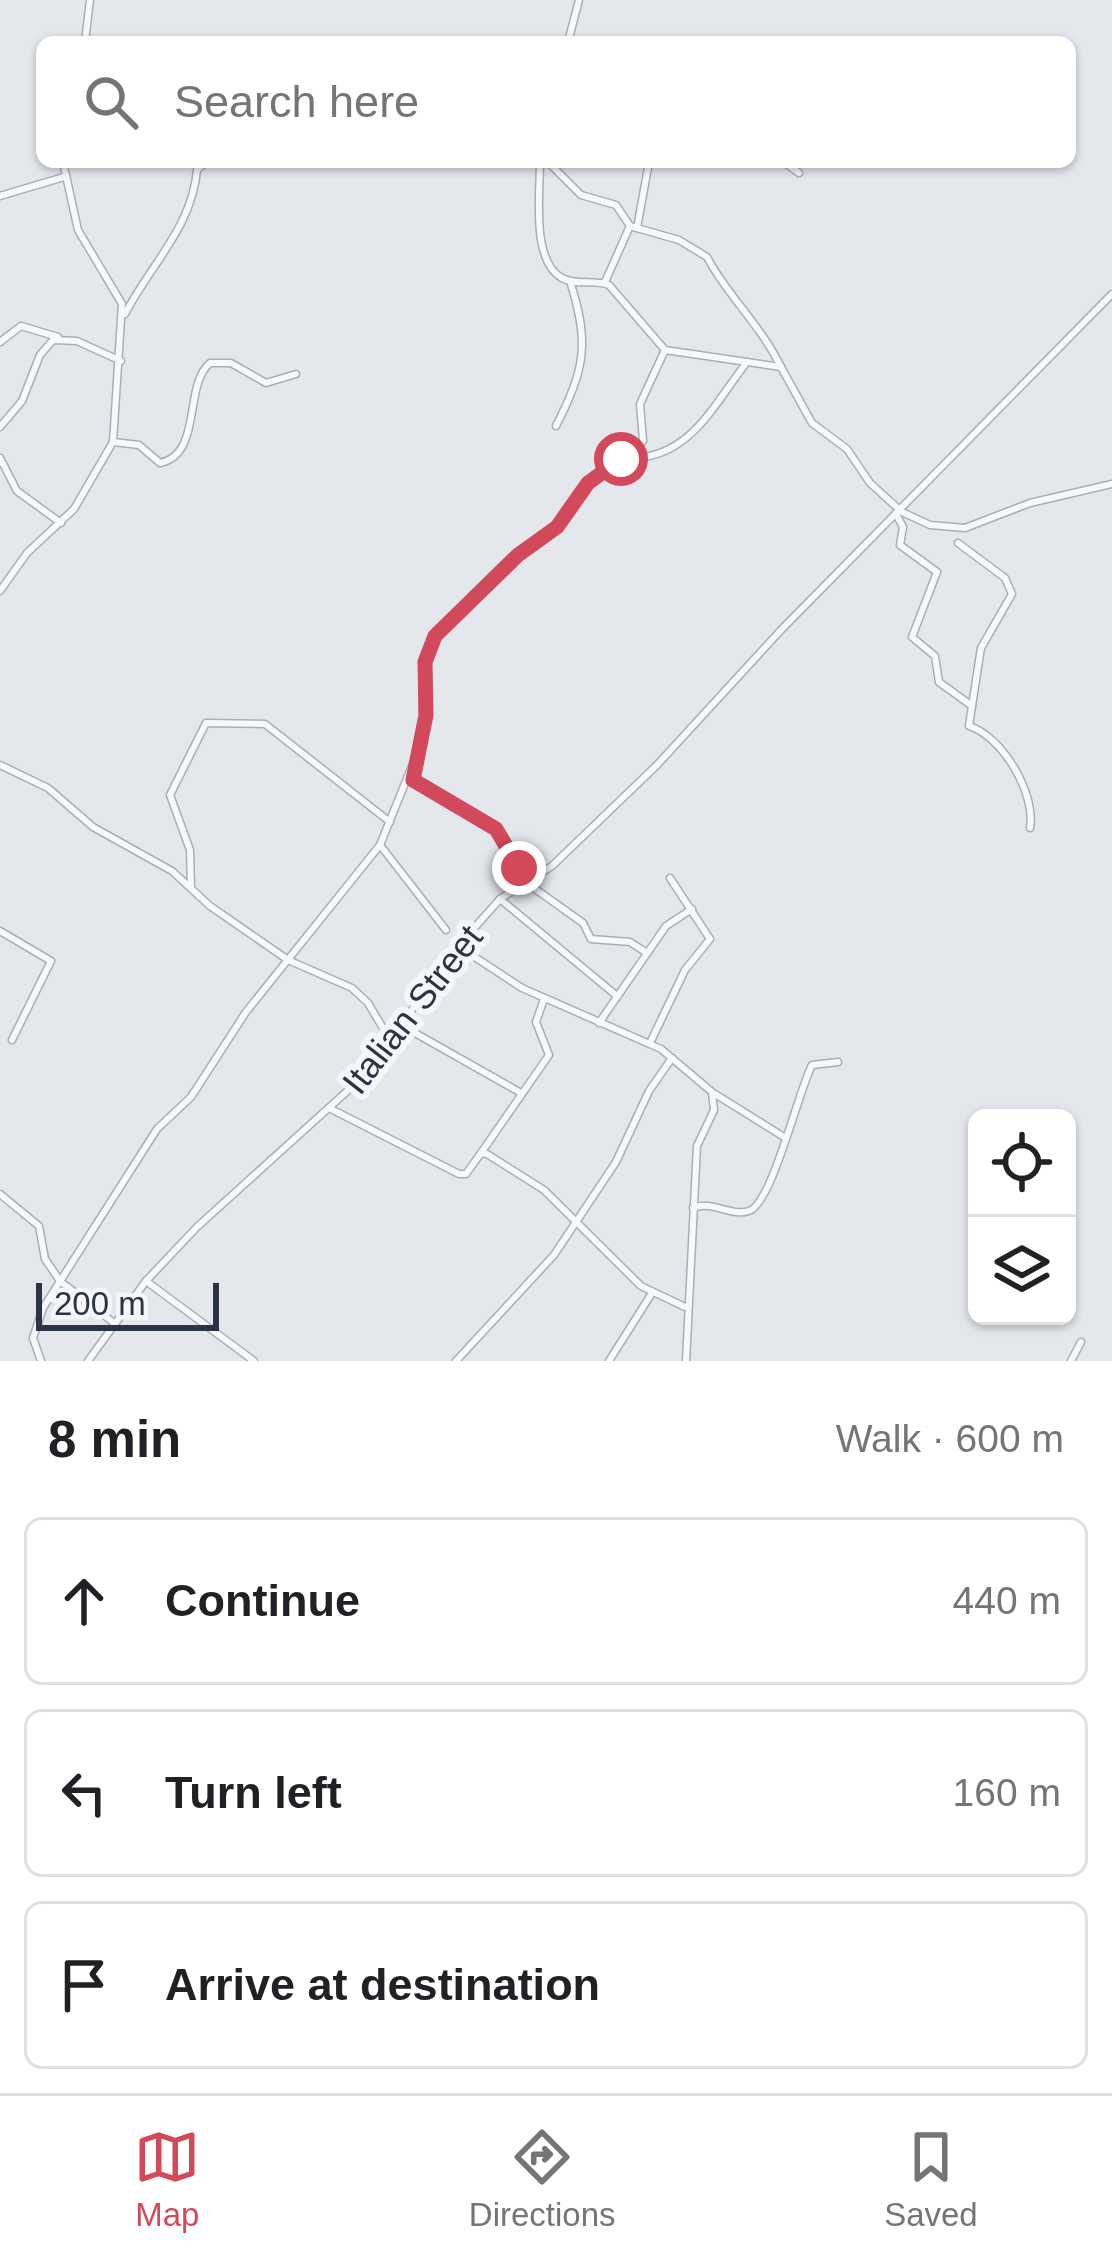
<!DOCTYPE html>
<meta charset="utf-8">
<style>
:root{--surface:#fff;--page:#f2f2f2;--text:#202124;--muted:#757577;--line:#e0e0e0;--accent:#d1495b}
body{margin:0;font-family:Helvetica,sans-serif;background:var(--page);color:var(--text)}
.controls{position:absolute;right:36px;bottom:36px;display:grid;overflow:hidden;border-radius:18px;box-shadow:0 3px 9px #0004}
.controls button{width:108px;height:108px;display:grid;place-items:center;padding:0;border:0;border-bottom:3px solid var(--line);background:var(--surface);color:var(--text);font:60px sans-serif}
.scale{position:absolute;left:36px;bottom:30px;width:183px;box-sizing:border-box;padding-left:12px;border:6px solid #2b3445;border-top:0;font-size:33px;line-height:42px;white-space:nowrap;color:#2b3445;-webkit-text-stroke:9px #f4f6f9;paint-order:stroke}
.stop{position:absolute;width:36px;height:36px;margin:-27px;border:9px solid #d1495b;border-radius:50%;background:#fff}
.stop.end{background:#d1495b;border-color:#fff;box-shadow:0 3px 12px #0008}
.list{margin:0;padding:0;list-style:none}
h2{display:flex;justify-content:space-between;align-items:center;height:156px;margin:0;padding:0 48px;font-size:51px}
h2 small{font-size:39px;font-weight:400;color:var(--muted)}
.list li{display:grid;grid-template-columns:78px 1fr auto;gap:36px;align-items:center;box-sizing:border-box;height:168px;margin:0 24px 24px;padding:0 24px;border:3px solid var(--line);border-radius:18px}
.list b{display:block;font-size:45px;white-space:nowrap}
.list em{font-size:39px;font-style:normal;color:var(--muted)}
.icon{flex:none;width:66px;height:66px;fill:none;stroke:currentColor;stroke-width:2;stroke-linecap:round;stroke-linejoin:round}
.map{position:relative;flex:none;width:1112px;height:1361px;overflow:hidden}
.search{position:absolute;background:var(--surface);box-shadow:0 3px 9px #0004;left:36px;right:36px;top:36px;height:132px;display:flex;align-items:center;gap:30px;box-sizing:border-box;padding:0 42px;border-radius:18px;color:var(--muted);font-size:45px}
.sheet{height:732px;background:var(--surface)}
nav{display:flex;justify-content:space-around;align-items:center;box-sizing:border-box;height:168px;border-top:3px solid var(--line);background:var(--surface);font-size:33px;color:var(--muted)}
nav a{display:grid;justify-items:center;gap:6px}
nav .on{color:var(--accent)}
.map>svg:first-child{display:block}
</style>
<div class="map">
<svg width="1112" height="1361" viewBox="0 0 1112 1361">
<rect width="100%" height="100%" fill="#e4e7ec"/>
<g fill="none" stroke-linecap="round" stroke-linejoin="round">
<g stroke="#a9aeb7" stroke-width="9">
<g id="minor">
<polyline points="85,42 90,0"/>
<polyline points="568,42 579,0"/>
<path d="M540,162C540,193 531,261 562,278C576,286 594,279 609,285L665,350L781,367L812,423L847,449L870,483L902,512L930,525L965,528L1030,503L1112,484"/>
<path d="M548,162L581,195L616,205L630,226L679,240L707,257C726,294 760,324 781,367"/>
<polyline points="784,162 799,173"/>
<polyline points="0,196 64,177"/>
<polyline points="637,228 649,162"/>
<polyline points="605,282 630,226"/>
<path d="M125,314C151,264 192,227 197,170L206,162"/>
<polyline points="0,342 21,326 58,337"/>
<path d="M556,426C585,369 590,343 570,281"/>
<polyline points="0,427 22,401 40,355 53,340 77,341 121,361"/>
<path d="M113,442L139,445L160,463C203,454 183,386 210,363H231L266,383L296,374"/>
<polyline points="0,458 17,491 61,523"/>
<path d="M632,458C691,457 714,404 747,362"/>
<path d="M897,516L903,527L900,545L937,572L912,637L935,656L939,682L972,706L969,726C1002,736 1036,793 1030,828"/>
<polyline points="958,543 1005,578 1012,594 981,648 972,706"/>
<polyline points="0,591 27,553 74,509 113,442 122,304 78,230 63,162"/>
<polyline points="0,765 48,788 93,827 172,871 210,906 288,960 352,988 368,1003 390,1040"/>
<polyline points="412,776 496,829 524,881 583,923 591,939 630,942 647,953"/>
<polyline points="380,845 446,930"/>
<polyline points="191,888 190,850 170,795 206,723 265,724 390,822"/>
<polyline points="500,899 617,996"/>
<polyline points="0,931 51,961 12,1040"/>
<polyline points="458,946 522,988 661,1049 712,1092 714,1110 697,1146 686,1361"/>
<polyline points="599,1023 666,926 692,909"/>
<polyline points="401,1025 521,1093"/>
<polyline points="650,1043 685,970 710,939 670,878"/>
<polyline points="715,1094 784,1137"/>
<polyline points="331,1109 459,1174 466,1174 481,1153 487,1154 544,1190 641,1286 685,1307"/>
<polyline points="481,1153 549,1055 536,1022 544,999"/>
<polyline points="0,1194 39,1226 45,1259 60,1281 114,1323"/>
<path d="M693,1208C712,1200 731,1217 749,1211C772,1204 798,1092 812,1065L838,1062"/>
<polyline points="146,1281 254,1361"/>
<polyline points="41,1361 33,1338 43,1308 157,1129 191,1097 246,1012 380,845 423,739 423,678 435,636 518,555 557,527 588,483 636,451 643,441 640,404 665,350"/>
<polyline points="88,1361 146,1281 197,1227 365,1075 458,946 500,899 552,866 657,765 781,630 1112,294"/>
<polyline points="456,1361 554,1255 616,1162 649,1091 672,1058"/>
<polyline points="609,1361 652,1293"/>
<polyline points="1071,1361 1081,1342"/>
</g>
</g>
<use href="#minor" stroke="#f7f8fa" stroke-width="6"/>
</g>
<g fill="none" stroke-linecap="round" stroke-linejoin="round">
<polyline stroke="#d1495b" stroke-width="15" points="519,868 496,829 413,780 426,715 425,662 435,636 518,555 557,527 588,483 621,459"/>
</g>
<g text-anchor="middle" stroke-width="12" stroke-linejoin="round" paint-order="stroke">
<g font-size="36" fill="#2b3445" stroke="#f4f6f9">
<text transform="translate(412 1009) rotate(-52)" y="13">Italian Street</text>
</g>
</g>
</svg>
<div class="controls">
<button><svg class="icon" aria-label="locate" viewBox="0 0 24 24"><circle cx="12" cy="12" r="6"/><path d="M12 2v4M12 18v4M2 12h4M18 12h4"/></svg></button>
<button><svg class="icon" aria-label="layers" viewBox="0 0 24 24"><path d="M12 4l9 5-9 5-9-5zM3 14l9 5 9-5"/></svg></button>
</div>
<div class="scale">200 m</div>
<div class="stop" style="left:621px;top:459px"></div>
<div class="stop end" style="left:519px;top:868px"></div>
<div class="search"><svg class="icon" aria-label="search" viewBox="0 0 24 24"><circle cx="10" cy="10" r="6"/><path d="M15 15l6 6"/></svg>Search here</div>
</div>
<section class="sheet">
<h2>8 min<small>Walk · 600 m</small></h2>
<ul class="list">
<li><svg class="icon" aria-label="ahead" viewBox="0 0 24 24"><path d="M12 20V5M6 11l6-6 6 6"/></svg><div><b>Continue</b></div><em>440 m</em></li>
<li><svg class="icon" aria-label="left" viewBox="0 0 24 24"><path d="M17 20v-9H6M10 6l-5 5 5 5"/></svg><div><b>Turn left</b></div><em>160 m</em></li>
<li><svg class="icon" aria-label="arrive" viewBox="0 0 24 24"><path d="M6 21V4h12l-3 4 3 4H6"/></svg><div><b>Arrive at destination</b></div></li>
</ul>
</section>
<nav>
<a class="on"><svg class="icon" aria-label="map" viewBox="0 0 24 24"><path d="M3 6l6-2 6 2 6-2v14l-6 2-6-2-6 2zM9 4v14M15 6v14"/></svg>Map</a>
<a><svg class="icon" aria-label="directions" viewBox="0 0 24 24"><path d="M12 3l9 9-9 9-9-9zM9 14v-3h6M13 9l2 2-2 2"/></svg>Directions</a>
<a><svg class="icon" aria-label="saved" viewBox="0 0 24 24"><path d="M7 4h10v16l-5-4-5 4z"/></svg>Saved</a>
</nav>
